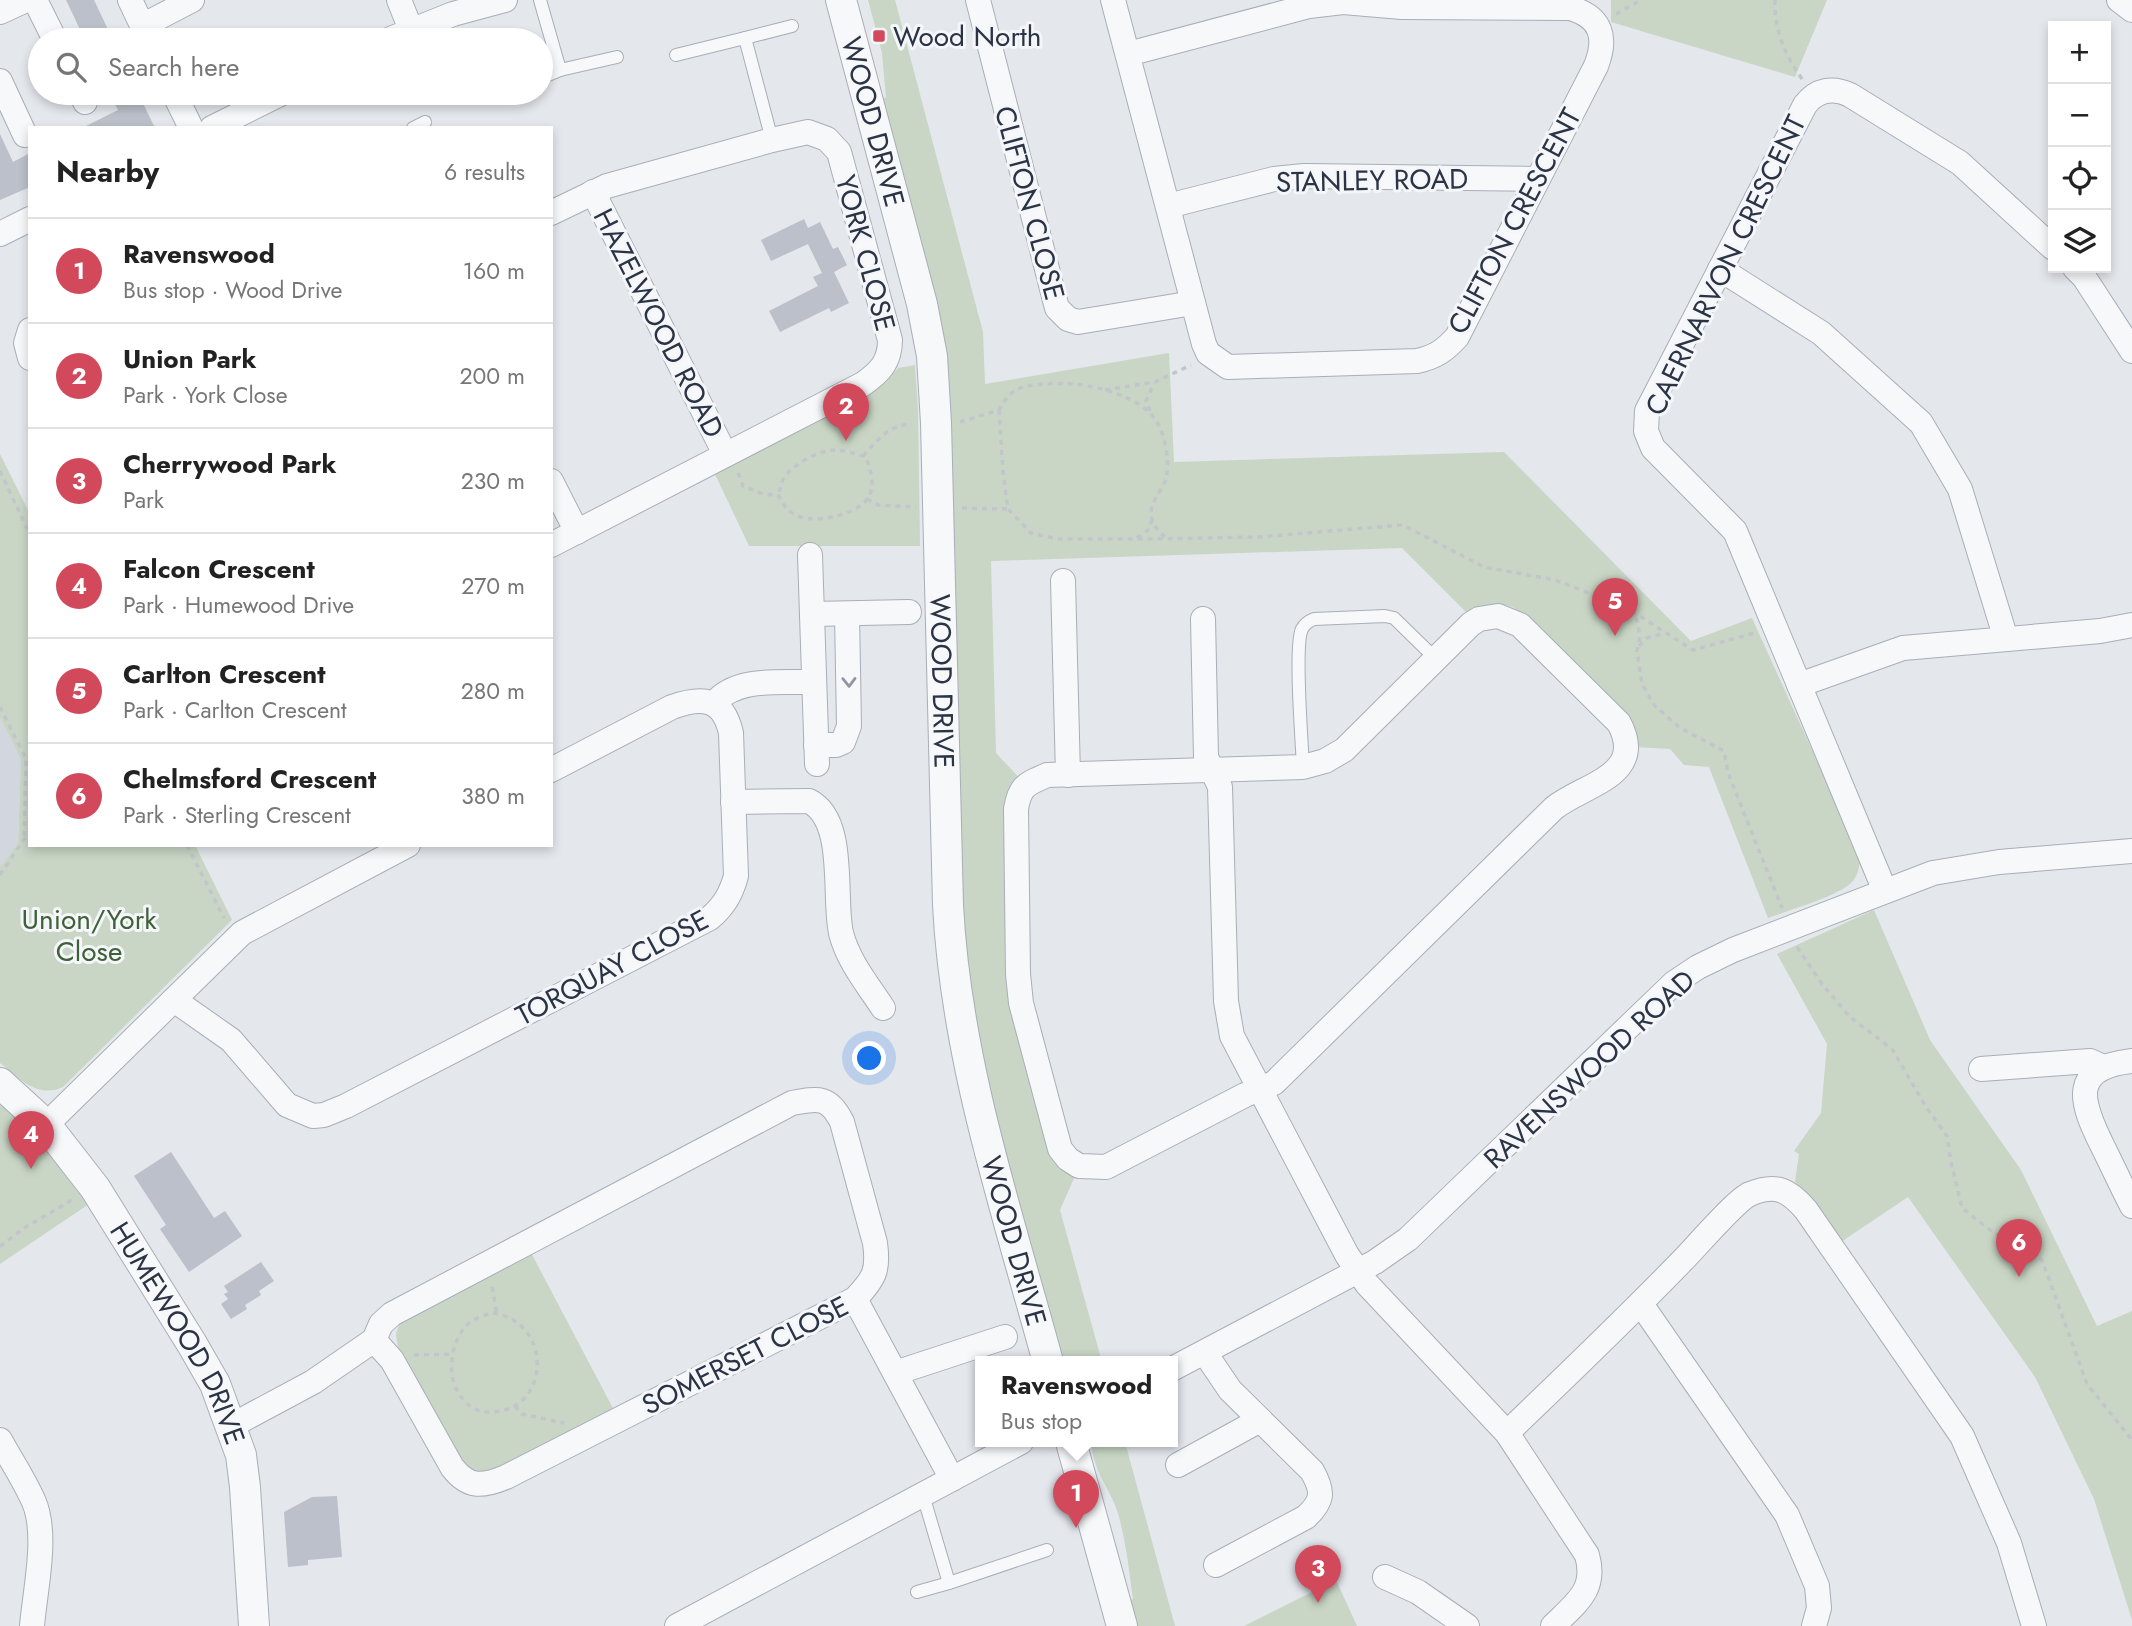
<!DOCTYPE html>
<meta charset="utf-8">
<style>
:root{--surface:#fff;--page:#f2f2f2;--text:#222;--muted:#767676;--line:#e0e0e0;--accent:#d1495b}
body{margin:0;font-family:Jost,sans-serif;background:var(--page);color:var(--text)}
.controls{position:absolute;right:21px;top:21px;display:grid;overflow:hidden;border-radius:0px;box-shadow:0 4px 10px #0003}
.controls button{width:63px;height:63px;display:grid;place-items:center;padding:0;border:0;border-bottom:2px solid var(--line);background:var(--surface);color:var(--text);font:35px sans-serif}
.you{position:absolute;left:870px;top:1059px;width:24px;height:24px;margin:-18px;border:5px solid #fff;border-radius:50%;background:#1a73e8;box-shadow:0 0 0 10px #1a73e833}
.badge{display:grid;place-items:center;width:46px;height:46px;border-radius:50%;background:var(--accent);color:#fff;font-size:23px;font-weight:700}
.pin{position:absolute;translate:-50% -58px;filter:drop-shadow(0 2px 4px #0008)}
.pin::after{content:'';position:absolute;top:37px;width:24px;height:21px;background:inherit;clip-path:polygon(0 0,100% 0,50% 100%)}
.popup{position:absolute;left:975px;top:1356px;width:203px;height:91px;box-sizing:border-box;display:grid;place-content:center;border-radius:0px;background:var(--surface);filter:drop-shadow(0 2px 5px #0005);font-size:23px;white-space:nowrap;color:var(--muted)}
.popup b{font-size:26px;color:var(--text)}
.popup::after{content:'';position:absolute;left:50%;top:100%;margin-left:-14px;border:14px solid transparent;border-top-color:var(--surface)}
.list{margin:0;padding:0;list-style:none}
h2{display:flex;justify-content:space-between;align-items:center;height:91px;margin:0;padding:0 28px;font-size:30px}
h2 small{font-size:23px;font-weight:400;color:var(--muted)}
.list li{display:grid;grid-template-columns:46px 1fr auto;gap:21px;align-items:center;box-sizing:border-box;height:105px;padding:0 28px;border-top:2px solid var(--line)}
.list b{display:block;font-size:26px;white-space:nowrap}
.list p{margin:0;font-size:23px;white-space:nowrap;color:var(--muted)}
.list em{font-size:23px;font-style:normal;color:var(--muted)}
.icon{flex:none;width:38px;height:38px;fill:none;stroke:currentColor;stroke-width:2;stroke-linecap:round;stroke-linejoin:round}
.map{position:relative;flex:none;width:2132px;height:1626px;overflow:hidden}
.search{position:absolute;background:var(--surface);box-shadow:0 4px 10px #0003;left:28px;top:28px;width:525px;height:77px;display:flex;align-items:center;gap:18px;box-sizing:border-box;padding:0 24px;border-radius:38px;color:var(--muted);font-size:26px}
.panel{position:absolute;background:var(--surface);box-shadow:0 4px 10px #0003;left:28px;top:126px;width:525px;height:721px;border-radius:0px}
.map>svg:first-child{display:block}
</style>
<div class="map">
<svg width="2132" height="1626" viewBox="0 0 2132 1626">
<rect width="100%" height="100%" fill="#e4e7ec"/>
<polygon fill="#d2d6de" points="0,718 21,760 18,843 0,867"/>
<g fill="#c9d6c5">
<path d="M868,0H895L983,332L985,384L1169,353L1174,462L1504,452L1691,641L1752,618L1861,858C1859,867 1858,876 1851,883C1836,897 1789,910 1768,918L1709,767L1684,765L1670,749L1636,747C1616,721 1534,612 1509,606C1492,602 1482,607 1468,614L1402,548L991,561L996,753L1025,784L1016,975L1079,1167L1060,1210L1102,1362H1062L999,1130L972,1010L963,907L949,413L881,98H886L882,53Z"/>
<polygon points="1611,0 1827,0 1795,77 1611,22"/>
<polygon points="915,365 918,410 920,546 749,546 714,472 885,383 898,368"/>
<path d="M0,454L30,514V845H195L232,920L63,1087C37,1099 19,1078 0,1063V867L18,843L21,760L0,718Z"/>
<polygon points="1874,910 1930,1040 2021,1170 2097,1326 2132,1311 2132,1620 2094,1499 2035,1377 1908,1197 1838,1244 1795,1182 1799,1154 1794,1151 1821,1113 1827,1044 1777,954"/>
<polygon points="0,1105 34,1134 89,1204 0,1264"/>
<polygon points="529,1249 615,1412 485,1477 459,1464 398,1348 396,1334 400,1321"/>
<path d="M1092,1442H1125L1175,1626H1134L1127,1601L1133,1599C1129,1570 1126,1542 1118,1513C1111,1490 1091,1468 1092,1442Z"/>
<polygon points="1336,1580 1357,1626 1244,1626"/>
</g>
<g fill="#bbc0ca">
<polygon points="66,0 94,0 113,40 85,40"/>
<polygon points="109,93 138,93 155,128 82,128 118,110"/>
<polygon points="0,134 13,162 30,153 30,187 0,200"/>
<polygon points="804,219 808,228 820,222 833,249 838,247 847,265 834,272 849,303 831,312 829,308 780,332 769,311 818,286 813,277 822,273 808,244 771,261 761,240"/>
<polygon points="171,1152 214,1218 225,1211 242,1236 189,1272 160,1229 166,1225 134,1176"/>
<polygon points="261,1262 274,1281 259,1291 261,1295 245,1305 247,1309 231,1319 221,1304 228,1299 224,1294 228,1292 224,1286"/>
<polygon points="337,1496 342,1557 308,1560 308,1565 288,1567 284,1512 312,1497"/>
</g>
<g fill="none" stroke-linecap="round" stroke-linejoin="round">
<g stroke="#a9aeb7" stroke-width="14">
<g id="service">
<polyline points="540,0 560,70"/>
<polyline points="676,55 745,38"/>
<polyline points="541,78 560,70 617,57"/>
<polyline points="499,94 503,93"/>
<polyline points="413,128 425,122"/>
<polyline points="772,140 745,38 792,26"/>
<path d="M1303,767C1302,743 1294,645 1302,629C1305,623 1309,621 1314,619L1385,616L1394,618L1436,659"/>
<polyline points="923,1495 949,1583"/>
<polyline points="917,1592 949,1583 1047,1550"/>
</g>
</g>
<g stroke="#a9aeb7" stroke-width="26">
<g id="minor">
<polyline points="35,0 55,40"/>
<polyline points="130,0 149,40"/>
<polyline points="399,0 411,30"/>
<polyline points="978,0 1057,308 1068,319 1078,322 1193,303"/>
<path d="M1113,0L1204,344L1208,353L1228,367L1417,361C1436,357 1445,350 1457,337L1596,66C1607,38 1602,17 1570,8L1402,7L1343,2L1309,6L1128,54"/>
<polyline points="2119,0 2132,10"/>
<polyline points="0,12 26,0"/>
<polyline points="142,26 192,0"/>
<polyline points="388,40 453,14 505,0"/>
<polyline points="0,81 25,135"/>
<polyline points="81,93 85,102"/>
<polyline points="174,93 191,128"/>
<polyline points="212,128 282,93"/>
<polyline points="593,192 725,454"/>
<polyline points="1168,206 1274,179 1304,176 1537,179"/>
<path d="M551,213L607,186L772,140L808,132L827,139L839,152L890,340C890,362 880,372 863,384L551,545"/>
<polyline points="0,234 30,219"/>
<polyline points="2075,268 2084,277 2132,351"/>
<polyline points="1720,269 1821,333 1921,423 1960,489 2006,639"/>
<polyline points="30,330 26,343 30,358"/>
<polyline points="551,481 577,532"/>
<polyline points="810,555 817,764"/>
<polyline points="1063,581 1068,775"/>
<polyline points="812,614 909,612"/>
<path d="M1498,616L1520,625L1619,723C1647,776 1584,784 1554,808L1274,1083L1245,1095L1106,1167L1079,1166L1068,1159L1060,1149L1021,1003L1018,974L1016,809C1020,785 1027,784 1047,775L1303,767L1325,761L1344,750L1471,624L1479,619Z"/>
<path d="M1203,619L1206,757L1220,787L1226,1001L1232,1036L1347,1255L1367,1284L1507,1433L1587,1555C1597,1590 1576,1603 1553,1626"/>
<polyline points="1799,685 1903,648 2100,631 2132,625"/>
<path d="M714,704C735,676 784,683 814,682"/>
<polyline points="816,745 836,745 843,742 849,726 847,614"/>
<path d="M733,802L809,801C847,820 833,897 841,933C848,961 868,985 883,1008"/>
<path d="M1885,891L1735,531L1653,448L1646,431L1647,411L1805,105C1817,89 1833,87 1850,95L1960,163L2053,248"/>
<path d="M174,1000L231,1040L287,1105L313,1116L324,1115L346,1106L710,918C724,906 731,894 736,876L731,733C723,698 703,696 672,707L551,770"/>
<path d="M2132,1061C2068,1068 2081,1103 2103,1147C2113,1167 2122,1187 2132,1206"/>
<polyline points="1981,1069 2090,1061 2103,1067"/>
<polyline points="46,1125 242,933 408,845"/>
<polyline points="855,1299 952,1479"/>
<polyline points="1641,1304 1787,1515 1817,1586 1819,1608 1814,1626"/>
<path d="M1205,1353L1230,1390L1312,1471C1324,1492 1323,1501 1306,1517L1216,1565"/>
<polyline points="1172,1369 1375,1262 1408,1239 1674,983 1698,967 1733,950 1933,873 1999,862 2132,851"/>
<polyline points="895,1373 1005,1337"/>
<path d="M231,1426L313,1382L374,1340L381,1324L392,1314L792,1103C819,1098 829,1096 842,1122L875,1243C879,1271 874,1279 855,1299L506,1477C482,1487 468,1488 452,1467L392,1360L374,1340"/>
<path d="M1507,1433C1566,1376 1625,1320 1682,1261C1695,1248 1737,1199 1750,1194C1776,1183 1789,1190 1806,1210L1962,1436L2009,1543L2034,1626"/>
<path d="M0,1440C11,1460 25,1481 34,1502C48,1535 35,1590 32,1626"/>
<polyline points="1178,1465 1260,1420"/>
<polyline points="1385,1577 1418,1592 1467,1626"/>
<polyline points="677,1626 1021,1442"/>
</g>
</g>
<g stroke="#a9aeb7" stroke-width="32">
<g id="tertiary">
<path id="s1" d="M841,0L922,304L932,356L936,423L948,905C956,1061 1007,1211 1048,1362"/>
<path id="s2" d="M0,1083L46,1125L95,1188L192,1344L215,1384L241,1455L245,1487L254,1626"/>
<polyline points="1071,1442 1122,1626"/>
</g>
</g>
<g stroke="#c2c5cb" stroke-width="3.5" stroke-dasharray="5 5" stroke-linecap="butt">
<path d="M1775,0C1774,30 1785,55 1802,79"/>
<polyline points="1616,14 1641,0"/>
<polyline points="1105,390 1155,382 1191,365"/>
<polyline points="999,410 1003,472 1008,509 1031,533 1058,539 1146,539 1258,537 1403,525 1484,567 1555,580 1628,608 1637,620 1640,637 1637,651 1642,684 1654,705 1680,728 1724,751 1728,773 1782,908"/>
<polyline points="1150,411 1146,401 1154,383"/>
<path d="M960,422L999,410C1012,386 1022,386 1047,384C1079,381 1124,390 1149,412C1164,426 1169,454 1167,473C1166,486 1155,495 1152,507C1148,520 1157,532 1167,538"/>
<path d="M863,456C878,440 888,425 911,424"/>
<polyline points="0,471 30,535"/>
<path d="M738,473L743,486L760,493L779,496C783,506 790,514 801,517C820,523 862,514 870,494C875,482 870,469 866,457C855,454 845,450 834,450C819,450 795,464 786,475C781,481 780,488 779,496"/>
<polyline points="867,499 878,505 916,507"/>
<polyline points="962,508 1008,509"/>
<polyline points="1137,538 1148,530 1152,520"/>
<polyline points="1632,611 1693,650 1754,633"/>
<polyline points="1639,646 1647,638 1662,634"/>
<polyline points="0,707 26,759 24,839"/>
<polyline points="187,845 224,918"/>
<polyline points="0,875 24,839 30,836"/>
<polyline points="1797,947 1822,984 1850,1017 1892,1049 1926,1107 1947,1136 1951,1162 1962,1208 1994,1233 2042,1260 2087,1384 2132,1440"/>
<polyline points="0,1246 26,1227 72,1200"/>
<polyline points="492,1287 497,1314"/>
<path d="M493,1313C554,1322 551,1412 490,1412C477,1413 466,1405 459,1394C446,1374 451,1340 468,1324C475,1318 484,1315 493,1313Z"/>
<polyline points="414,1355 454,1354"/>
<polyline points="515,1406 522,1414 564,1423"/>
</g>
<use href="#service" stroke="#f7f8fa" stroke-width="12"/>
<use href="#minor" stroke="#f7f8fa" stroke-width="24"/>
<use href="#tertiary" stroke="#f7f8fa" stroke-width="30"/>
</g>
<defs><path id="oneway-chevron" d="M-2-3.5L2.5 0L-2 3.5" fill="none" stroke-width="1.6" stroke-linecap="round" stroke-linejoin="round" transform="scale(1.75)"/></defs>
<use stroke="#9196a0" href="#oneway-chevron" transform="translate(849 682) rotate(89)"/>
<rect fill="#d1495b" stroke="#f4f6f9" stroke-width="2.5" x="872" y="29" width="14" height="14" rx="3.5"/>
<g text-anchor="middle" stroke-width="6" stroke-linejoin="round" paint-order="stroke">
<g font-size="28" fill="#2b3445" stroke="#f4f6f9" text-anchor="start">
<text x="893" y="46">Wood North</text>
</g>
<g font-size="28" fill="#2b3445" stroke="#f4f6f9">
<text dy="10" stroke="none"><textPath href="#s1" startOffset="126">WOOD DRIVE</textPath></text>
<text transform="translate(1372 180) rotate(-1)" y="10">STANLEY ROAD</text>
<text transform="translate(1030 203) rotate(75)" y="10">CLIFTON CLOSE</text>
<text transform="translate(1514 221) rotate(-62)" y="10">CLIFTON CRESCENT</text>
<text transform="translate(866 253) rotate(75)" y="10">YORK CLOSE</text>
<text transform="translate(1725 265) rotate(-64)" y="10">CAERNARVON CRESCENT</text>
<text transform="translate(659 323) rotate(63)" y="10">HAZELWOOD ROAD</text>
<text dy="10" stroke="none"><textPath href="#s1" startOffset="693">WOOD DRIVE</textPath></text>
<text transform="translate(612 967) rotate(-28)" y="10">TORQUAY CLOSE</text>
<text transform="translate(1589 1069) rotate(-43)" y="10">RAVENSWOOD ROAD</text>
<text dy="10" stroke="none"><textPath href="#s1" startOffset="1260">WOOD DRIVE</textPath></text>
<text dy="10" stroke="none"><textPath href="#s2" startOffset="310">HUMEWOOD DRIVE</textPath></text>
<text transform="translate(745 1355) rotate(-27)" y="10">SOMERSET CLOSE</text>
</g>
<g font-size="28" fill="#3f6138" stroke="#f4f6f9">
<text x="89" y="929">Union/York<tspan x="89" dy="32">Close</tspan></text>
</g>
</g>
</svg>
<div class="controls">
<button>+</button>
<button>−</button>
<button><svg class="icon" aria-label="locate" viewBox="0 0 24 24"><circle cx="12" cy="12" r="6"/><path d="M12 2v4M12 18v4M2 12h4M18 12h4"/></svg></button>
<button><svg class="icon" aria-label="layers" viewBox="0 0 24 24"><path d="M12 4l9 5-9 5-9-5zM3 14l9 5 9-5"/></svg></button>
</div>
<div class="you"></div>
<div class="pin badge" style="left:1076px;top:1528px">1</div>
<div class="popup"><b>Ravenswood</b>Bus stop</div>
<div class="pin badge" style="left:846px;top:441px">2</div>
<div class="pin badge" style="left:1318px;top:1603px">3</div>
<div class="pin badge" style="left:31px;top:1169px">4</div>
<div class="pin badge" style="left:1615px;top:636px">5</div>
<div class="pin badge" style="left:2019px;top:1277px">6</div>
<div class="search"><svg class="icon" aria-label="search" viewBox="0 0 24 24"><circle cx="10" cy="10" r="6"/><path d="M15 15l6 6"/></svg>Search here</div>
<section class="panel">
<h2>Nearby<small>6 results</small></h2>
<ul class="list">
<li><span class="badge">1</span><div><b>Ravenswood</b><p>Bus stop · Wood Drive</p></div><em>160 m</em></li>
<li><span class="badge">2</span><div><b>Union Park</b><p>Park · York Close</p></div><em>200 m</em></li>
<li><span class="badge">3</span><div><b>Cherrywood Park</b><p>Park</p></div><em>230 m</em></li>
<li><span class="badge">4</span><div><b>Falcon Crescent</b><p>Park · Humewood Drive</p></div><em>270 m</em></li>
<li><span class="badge">5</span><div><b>Carlton Crescent</b><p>Park · Carlton Crescent</p></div><em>280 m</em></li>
<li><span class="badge">6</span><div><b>Chelmsford Crescent</b><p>Park · Sterling Crescent</p></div><em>380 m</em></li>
</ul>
</section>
</div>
